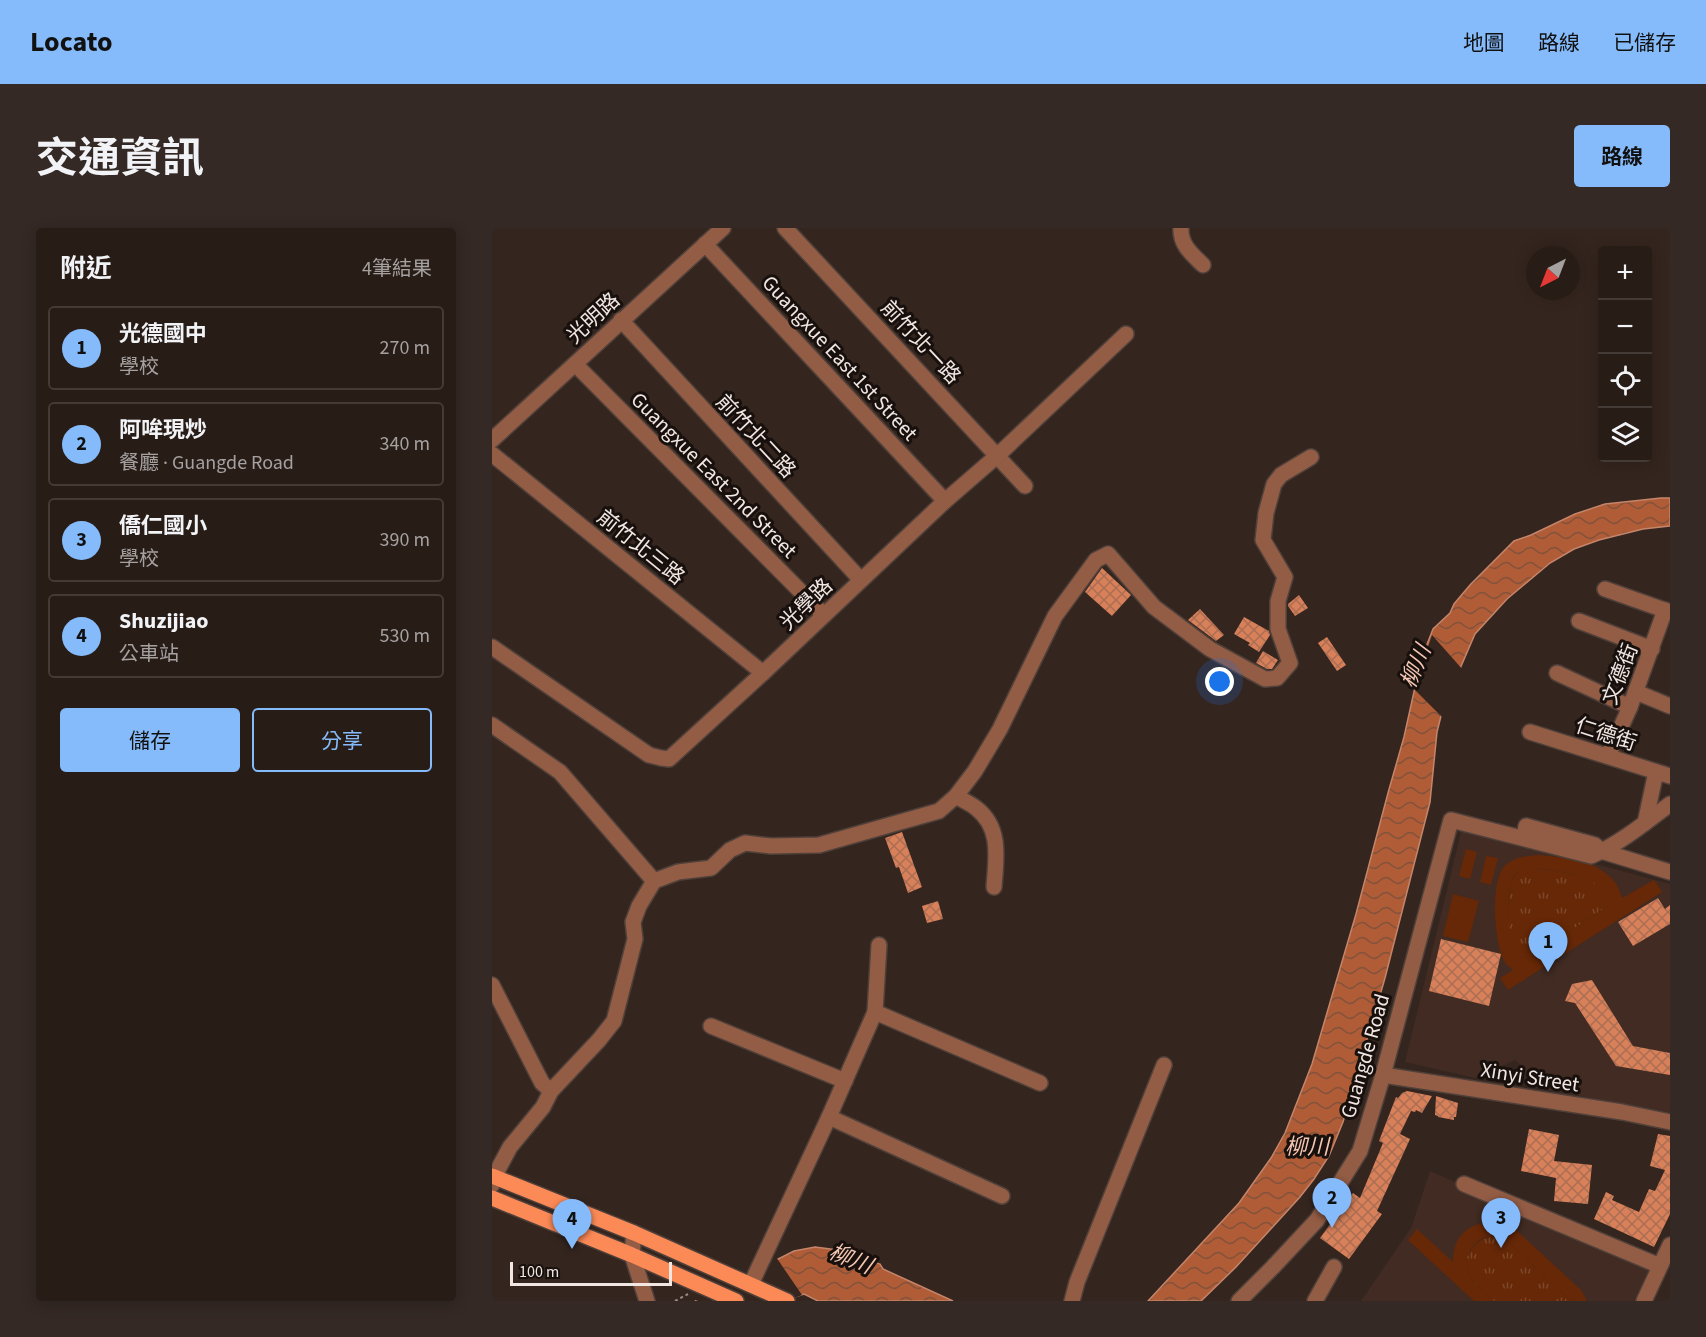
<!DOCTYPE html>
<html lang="zh-TW">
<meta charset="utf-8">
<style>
:root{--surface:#281c17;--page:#342924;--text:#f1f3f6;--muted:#a5a1a1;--line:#443a36;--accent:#86bbfb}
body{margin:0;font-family:"Source Sans 3","Noto Sans TC",sans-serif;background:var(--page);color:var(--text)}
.controls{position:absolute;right:18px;top:18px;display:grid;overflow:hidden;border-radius:6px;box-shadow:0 3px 15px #0003}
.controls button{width:54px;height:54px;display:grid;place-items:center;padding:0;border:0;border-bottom:2px solid var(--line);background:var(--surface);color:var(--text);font:30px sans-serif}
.compass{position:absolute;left:1034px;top:18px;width:54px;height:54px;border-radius:50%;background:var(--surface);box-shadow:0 3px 15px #0003;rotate:222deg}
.scale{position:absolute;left:18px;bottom:15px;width:162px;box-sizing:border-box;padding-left:6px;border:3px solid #f1e6e2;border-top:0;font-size:16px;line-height:21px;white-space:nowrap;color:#f1e6e2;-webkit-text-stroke:4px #17100d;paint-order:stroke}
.you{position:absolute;left:728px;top:454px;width:21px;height:21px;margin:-15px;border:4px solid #fff;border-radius:50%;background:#1a73e8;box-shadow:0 0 0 9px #1a73e833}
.badge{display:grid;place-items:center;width:39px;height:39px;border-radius:50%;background:var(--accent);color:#111;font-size:20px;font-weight:700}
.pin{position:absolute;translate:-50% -50px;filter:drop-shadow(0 2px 3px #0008)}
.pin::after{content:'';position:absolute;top:32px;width:21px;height:18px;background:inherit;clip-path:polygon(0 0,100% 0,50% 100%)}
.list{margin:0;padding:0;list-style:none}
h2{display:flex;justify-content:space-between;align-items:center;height:78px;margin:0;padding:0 24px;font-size:26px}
h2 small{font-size:20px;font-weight:400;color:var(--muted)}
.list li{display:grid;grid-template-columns:39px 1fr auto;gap:18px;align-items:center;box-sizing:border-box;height:84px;margin:0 12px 12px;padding:0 12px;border:2px solid var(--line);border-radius:6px}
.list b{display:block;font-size:22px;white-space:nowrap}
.list p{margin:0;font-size:20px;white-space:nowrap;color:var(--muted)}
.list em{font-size:20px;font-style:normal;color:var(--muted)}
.actions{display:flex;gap:12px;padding:18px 24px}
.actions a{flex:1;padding:14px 0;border:2px solid var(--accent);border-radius:6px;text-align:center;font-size:21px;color:var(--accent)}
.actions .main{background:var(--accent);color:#111}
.icon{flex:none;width:33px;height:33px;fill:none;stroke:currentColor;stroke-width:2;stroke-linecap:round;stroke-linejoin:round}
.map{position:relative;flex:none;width:1178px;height:1073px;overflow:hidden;border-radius:6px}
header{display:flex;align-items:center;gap:36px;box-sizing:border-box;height:84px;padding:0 30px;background:var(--accent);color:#111}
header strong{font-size:28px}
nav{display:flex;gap:33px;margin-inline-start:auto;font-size:21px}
.intro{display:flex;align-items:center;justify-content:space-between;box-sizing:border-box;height:144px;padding:0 36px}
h1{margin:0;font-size:42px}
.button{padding:15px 27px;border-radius:6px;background:var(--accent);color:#111;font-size:21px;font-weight:700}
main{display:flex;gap:36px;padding:0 36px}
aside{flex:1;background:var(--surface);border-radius:6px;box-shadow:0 3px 15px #0003}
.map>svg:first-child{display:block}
</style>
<header>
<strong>Locato</strong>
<nav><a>地圖</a><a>路線</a><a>已儲存</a></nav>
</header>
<div class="intro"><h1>交通資訊</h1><a class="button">路線</a></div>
<main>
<aside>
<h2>附近<small>4筆結果</small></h2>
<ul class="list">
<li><span class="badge">1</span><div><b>光德國中</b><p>學校</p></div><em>270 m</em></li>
<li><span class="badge">2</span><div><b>阿哞現炒</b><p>餐廳 · Guangde Road</p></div><em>340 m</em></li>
<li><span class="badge">3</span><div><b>僑仁國小</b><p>學校</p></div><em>390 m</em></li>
<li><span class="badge">4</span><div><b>Shuzijiao</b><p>公車站</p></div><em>530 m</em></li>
</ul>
<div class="actions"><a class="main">儲存</a><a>分享</a></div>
</aside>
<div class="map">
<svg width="1178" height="1073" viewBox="0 0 1178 1073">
<defs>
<pattern id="grass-tufts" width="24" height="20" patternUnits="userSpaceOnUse" patternTransform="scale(1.5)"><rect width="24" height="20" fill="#662806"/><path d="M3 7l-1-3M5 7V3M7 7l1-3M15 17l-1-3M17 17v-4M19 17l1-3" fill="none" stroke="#7c472a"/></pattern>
<pattern id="water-waves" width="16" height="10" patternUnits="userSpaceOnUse" patternTransform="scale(1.5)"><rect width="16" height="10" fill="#b05c36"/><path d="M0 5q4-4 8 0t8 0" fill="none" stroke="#81523c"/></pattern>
<pattern id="building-cross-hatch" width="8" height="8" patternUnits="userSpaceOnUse" patternTransform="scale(1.5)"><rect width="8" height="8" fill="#d78059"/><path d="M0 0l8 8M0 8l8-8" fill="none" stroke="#ac6e53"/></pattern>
</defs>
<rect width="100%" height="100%" fill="#35251f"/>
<g fill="#412b22">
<polygon points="970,600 1178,656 1178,885 1035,858 1039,849 1031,839 1023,832 983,850 913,834"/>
<polygon points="938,943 1158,1040 1142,1073 869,1073 919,1000"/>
</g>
<g fill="url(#grass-tufts)">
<path d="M1037,640C1059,643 1121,645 1116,678L1039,729C1031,731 1022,730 1018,722C1012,710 1018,672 1018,658C1020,648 1027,641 1037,640Z"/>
<path d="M998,1008H1007L1012,1010L1079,1073H1002C995,1066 983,1058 978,1049C967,1030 981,1014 998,1008Z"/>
</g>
<g fill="#662806" fill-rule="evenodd">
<polygon points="974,621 985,624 978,651 967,648"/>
<path d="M1049,627C1080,631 1122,634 1130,670L1162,652L1170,664L1016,762L1008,750L1021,742C1019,740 1016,738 1014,736C1002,719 998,657 1011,640C1021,628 1035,628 1049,627ZM1033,641C1055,640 1120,646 1116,678L1039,729L1029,730L1018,722C1015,709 1016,666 1019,654C1021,647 1026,643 1033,641Z"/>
<polygon points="994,628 1006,630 999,657 988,654"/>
<polygon points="961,666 987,673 976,714 951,708"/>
<path d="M995,994L1013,995L1023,1001L1089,1062L1095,1073H1079L1012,1010C989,999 965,1028 978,1049C983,1058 995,1066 1002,1073H982L916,1012L925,1001L961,1034C961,1011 972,998 995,994Z"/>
</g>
<g fill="url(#water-waves)" stroke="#c4856a" stroke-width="1.5">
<polygon points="1169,270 1178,270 1178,298 1151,301 1107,312 1082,321 1058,335 1015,371 983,406 951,480 945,504 938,574 893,750 851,894 837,928 822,951 808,969 744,1039 709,1073 656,1073 747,975 779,930 793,905 820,836 864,686 896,565 912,509 929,432 941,401 958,385 962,376 978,357 1022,313 1039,307 1083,286 1113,276"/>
<polygon points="323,1019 346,1022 388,1036 391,1041 461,1073 326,1073 312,1066 291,1073 203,1073 302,1023"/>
</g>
<g fill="#35251f">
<polygon points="940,407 971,442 954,481 952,491 922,461"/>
<polygon points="284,1029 310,1067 296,1073 206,1073 201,1071"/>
</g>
<g fill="url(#building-cross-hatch)">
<polygon points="610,340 639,367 620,388 593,364"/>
<polygon points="807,367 816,380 803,388 796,378 796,376"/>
<polygon points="708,381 732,407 724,413 696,392"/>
<polygon points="752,389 777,403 778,407 767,424 756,417 758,415 742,406"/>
<polygon points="835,409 854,437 845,443 826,415"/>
<polygon points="771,423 786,432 780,441 775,441 764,435"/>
<polygon points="410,604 430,659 416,665 407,639 404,640 393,610"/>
<polygon points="1166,670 1173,681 1178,677 1178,696 1141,718 1126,694"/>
<polygon points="446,673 451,691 435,695 430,678"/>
<polygon points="949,711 1009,726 997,778 937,763"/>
<polygon points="1100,752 1141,818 1178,825 1178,847 1124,838 1083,775 1073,773 1080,756"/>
<polygon points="915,863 940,868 930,885 924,882 923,884 919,883 908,906 918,911 885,983 890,986 857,1031 828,1010 861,965 868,970 891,915 887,913 904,869 906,870 910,865"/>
<polygon points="944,868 966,875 964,889 962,889 962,892 946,889 946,888 943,887"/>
<polygon points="1037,901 1067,907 1062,933 1100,937 1096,976 1062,973 1064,950 1029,943"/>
<polygon points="1166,906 1178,908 1178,986 1162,1019 1102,991 1114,964 1122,968 1120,972 1147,984 1157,961 1163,963 1173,942 1158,938"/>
</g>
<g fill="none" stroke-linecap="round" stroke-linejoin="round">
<g stroke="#4f403a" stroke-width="18">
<g id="minor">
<polyline points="293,0 533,258"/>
<path d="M689,0C688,17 700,26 711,37"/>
<polyline points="213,16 453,273"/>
<polyline points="129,92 369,352"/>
<polyline points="83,136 332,387"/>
<polyline points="0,212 231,0"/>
<polyline points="0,226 271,445"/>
<polyline points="1113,361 1178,384"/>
<polyline points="1087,393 1160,421"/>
<polyline points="0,419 157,527 169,530 177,531 271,445 453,273 506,227 634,106"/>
<polyline points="1065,445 1138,479"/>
<polyline points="1144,464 1178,478"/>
<polyline points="0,497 68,544 162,653"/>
<polyline points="1038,504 1178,548"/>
<polyline points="1116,528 1138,479 1173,382"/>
<path d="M464,568C470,572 478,575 484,580C510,600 504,631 502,659"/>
<polyline points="1153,595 1164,544"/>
<polyline points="1032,610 1034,598 1103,617 1109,623 1178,644"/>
<polyline points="0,757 50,855 59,863"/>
<polyline points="383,784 548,855"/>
<polyline points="219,798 353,853"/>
<polyline points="891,847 1130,884 1178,894"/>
<polyline points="337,889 510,968"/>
<polyline points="972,956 1168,1038"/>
<polyline points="0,957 2,949 18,919 51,879 59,863 107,812 122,793 143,711 141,694 147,678 162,653 186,644 219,640 238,622 253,615 279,618 327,617 447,583 464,568 483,543 508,501 563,388 604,332 616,326 662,379 718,421 773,451 785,450 798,435 786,401 786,373 793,349 771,312 774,285 782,256 789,247 819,229"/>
<polyline points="142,1005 140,1027 155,1073"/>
<polyline points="259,1056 337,889 383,784 387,717"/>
<polyline points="580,1073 585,1054 672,837"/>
<path d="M747,1073L781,1039L825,992L868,923L891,847L959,592L1099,628C1127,616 1153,595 1178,576"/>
<polyline points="823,1073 842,1039"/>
<polyline points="1152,1073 1178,1017"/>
</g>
</g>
<g stroke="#4f403a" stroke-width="18">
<g id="major">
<polyline points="0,948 142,1005 295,1073"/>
<polyline points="0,970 140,1027 244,1073"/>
</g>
</g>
<polyline stroke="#988b86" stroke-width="2" stroke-dasharray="3 3" stroke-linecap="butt" points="183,1073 196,1066"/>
<use href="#minor" stroke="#935c44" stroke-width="15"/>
<use href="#major" stroke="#fc8a57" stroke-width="15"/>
</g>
<g text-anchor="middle" stroke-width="6" stroke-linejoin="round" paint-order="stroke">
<g font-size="21" fill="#f1e6e2" stroke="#17100d">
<text transform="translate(101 90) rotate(-43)" y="7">光明路</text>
<text transform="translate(429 114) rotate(47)" y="7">前竹北一路</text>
<text transform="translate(348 130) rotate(47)" y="7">Guangxue East 1st Street</text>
<text transform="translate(264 208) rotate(47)" y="7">前竹北二路</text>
<text transform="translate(222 247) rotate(45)" y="7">Guangxue East 2nd Street</text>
<text transform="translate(149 319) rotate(39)" y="7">前竹北三路</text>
<text transform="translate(314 376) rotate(-44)" y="7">光學路</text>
<text transform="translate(1128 446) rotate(-69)" y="7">文德街</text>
<text transform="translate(1114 506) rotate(18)" y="7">仁德街</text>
<text transform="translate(873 828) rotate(-74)" y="7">Guangde Road</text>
<text transform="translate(1038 849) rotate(9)" y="7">Xinyi Street</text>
</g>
<g font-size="22" font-style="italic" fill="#f4c5b1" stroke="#17100d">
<text transform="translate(923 438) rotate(-67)" y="8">柳川</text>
<text x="815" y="926">柳川</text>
<text transform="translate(359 1030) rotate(22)" y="8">柳川</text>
</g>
</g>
</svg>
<div class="controls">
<button>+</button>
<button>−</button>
<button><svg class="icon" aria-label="locate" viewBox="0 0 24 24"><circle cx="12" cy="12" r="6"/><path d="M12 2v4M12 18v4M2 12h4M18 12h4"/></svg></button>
<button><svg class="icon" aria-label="layers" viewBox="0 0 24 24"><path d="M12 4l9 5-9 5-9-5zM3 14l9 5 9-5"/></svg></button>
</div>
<svg class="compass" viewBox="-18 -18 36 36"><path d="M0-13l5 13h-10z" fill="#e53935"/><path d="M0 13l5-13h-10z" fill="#a5a1a1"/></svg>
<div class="scale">100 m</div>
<div class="you"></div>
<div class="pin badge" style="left:1056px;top:744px">1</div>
<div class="pin badge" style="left:840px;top:1000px">2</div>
<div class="pin badge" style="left:1009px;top:1020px">3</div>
<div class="pin badge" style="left:80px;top:1021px">4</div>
</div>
</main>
